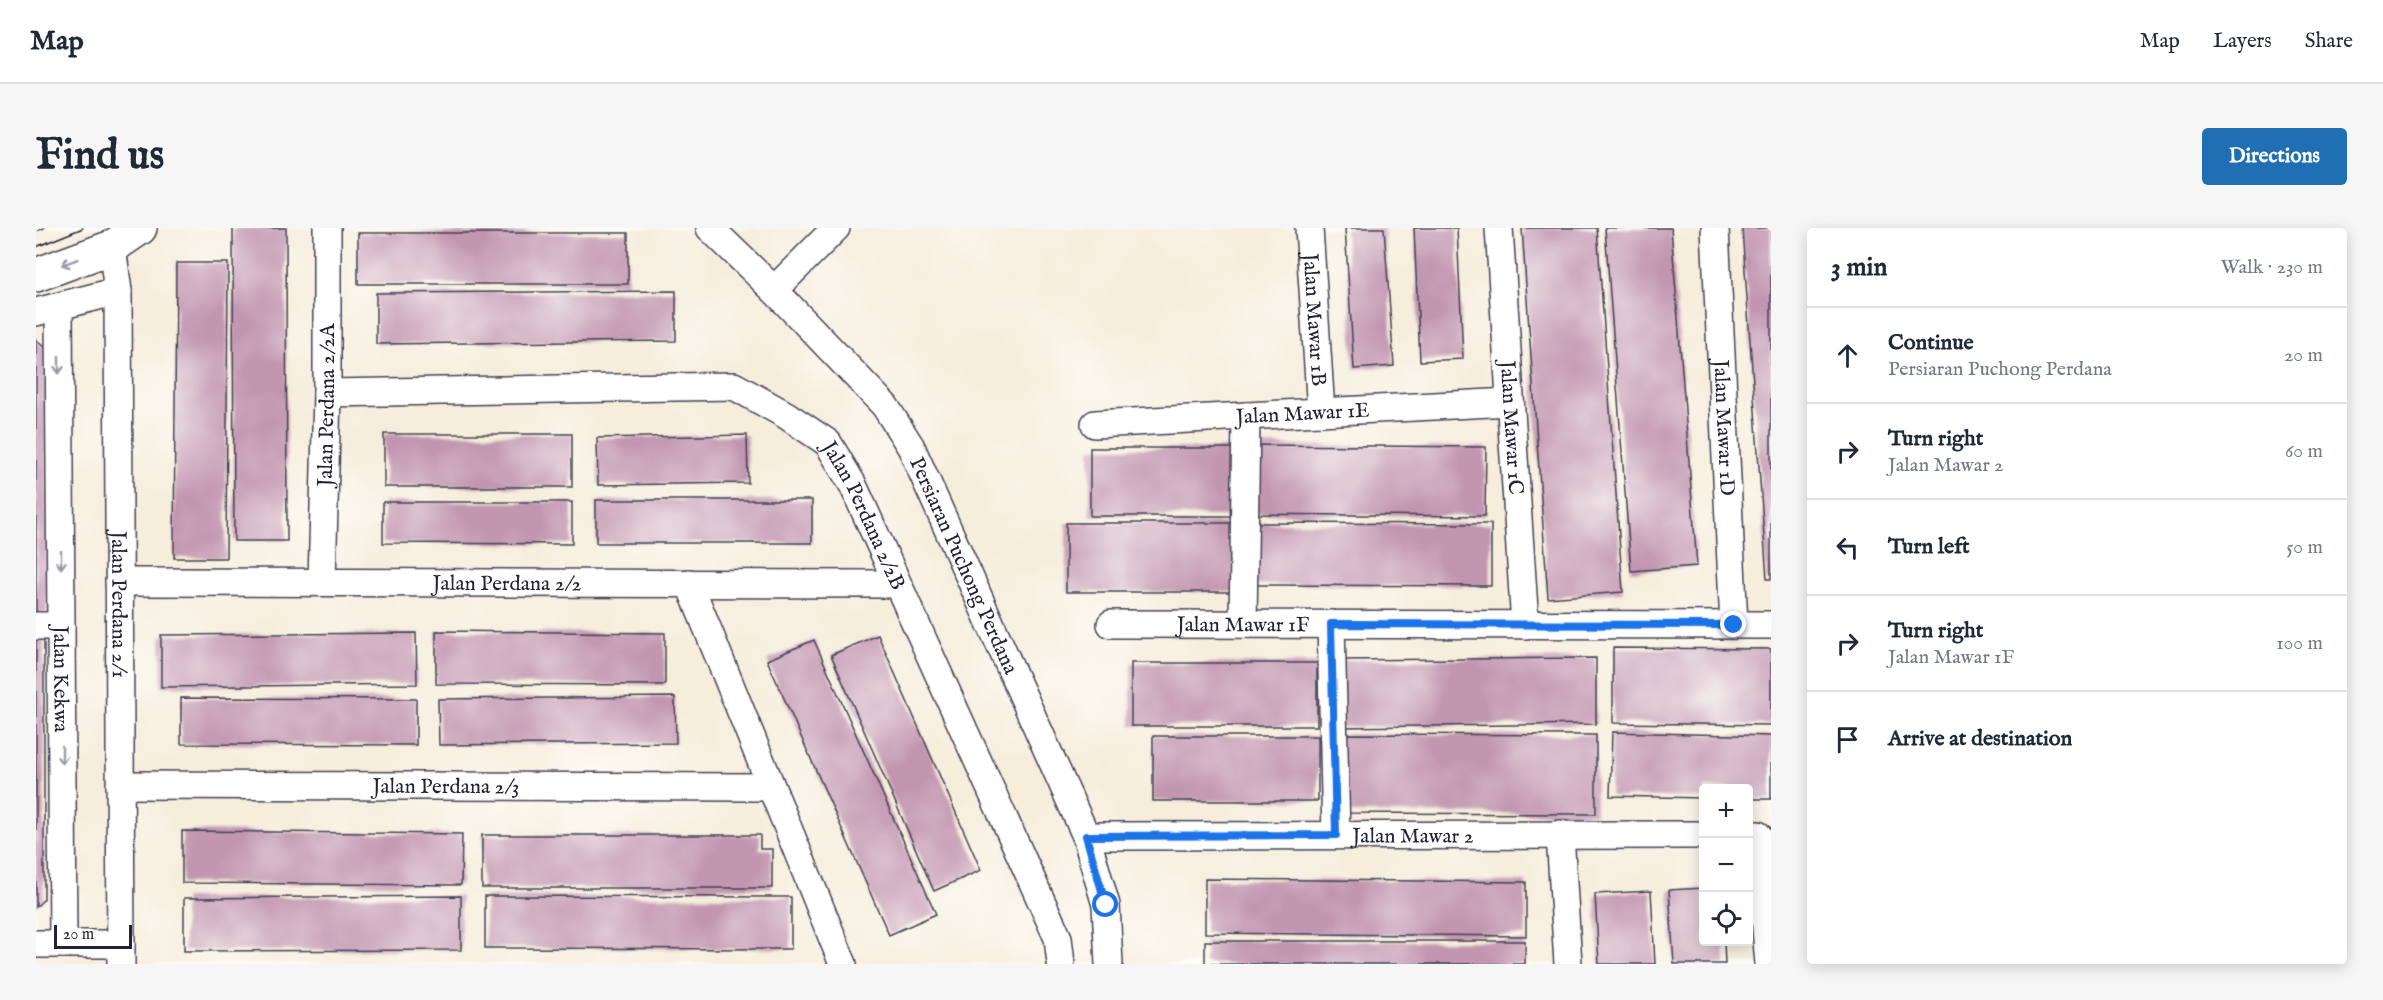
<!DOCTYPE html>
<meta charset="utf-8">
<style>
:root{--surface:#fff;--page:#f6f6f7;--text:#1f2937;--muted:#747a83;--line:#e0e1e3;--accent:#1f6fb2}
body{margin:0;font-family:"IM FELL English",serif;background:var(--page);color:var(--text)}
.controls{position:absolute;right:18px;bottom:18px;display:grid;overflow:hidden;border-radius:6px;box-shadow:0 3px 15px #0003}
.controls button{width:54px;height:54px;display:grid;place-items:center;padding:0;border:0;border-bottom:2px solid var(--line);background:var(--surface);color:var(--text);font:30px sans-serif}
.scale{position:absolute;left:18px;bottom:15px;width:78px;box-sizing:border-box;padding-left:6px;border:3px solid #22223b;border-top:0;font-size:16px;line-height:21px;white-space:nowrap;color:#22223b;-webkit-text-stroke:4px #fdfcf7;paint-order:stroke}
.stop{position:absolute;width:18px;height:18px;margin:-14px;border:4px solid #1a73e8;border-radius:50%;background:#fff}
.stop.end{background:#1a73e8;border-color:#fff;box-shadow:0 2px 6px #0008}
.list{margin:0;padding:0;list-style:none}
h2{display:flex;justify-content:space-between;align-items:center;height:78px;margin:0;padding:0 24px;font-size:26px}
h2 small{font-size:20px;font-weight:400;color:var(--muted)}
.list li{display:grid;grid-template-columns:39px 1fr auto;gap:18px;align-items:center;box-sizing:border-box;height:96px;padding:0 24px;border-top:2px solid var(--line)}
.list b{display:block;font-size:22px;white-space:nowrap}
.list p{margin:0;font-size:20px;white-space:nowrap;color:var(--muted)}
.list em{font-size:20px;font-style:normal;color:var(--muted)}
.icon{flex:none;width:33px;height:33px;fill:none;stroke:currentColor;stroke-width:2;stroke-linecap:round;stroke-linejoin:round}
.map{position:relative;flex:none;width:1735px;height:736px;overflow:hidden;border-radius:6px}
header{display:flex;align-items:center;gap:36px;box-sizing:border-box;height:84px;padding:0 30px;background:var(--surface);border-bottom:2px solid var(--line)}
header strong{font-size:28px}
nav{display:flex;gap:33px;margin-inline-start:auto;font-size:21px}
.intro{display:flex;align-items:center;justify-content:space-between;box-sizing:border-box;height:144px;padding:0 36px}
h1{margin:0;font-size:42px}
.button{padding:15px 27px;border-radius:6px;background:var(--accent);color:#fff;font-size:21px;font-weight:700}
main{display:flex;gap:36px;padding:0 36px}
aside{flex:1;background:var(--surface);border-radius:6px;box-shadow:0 3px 15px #0003}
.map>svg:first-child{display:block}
</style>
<header>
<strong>Map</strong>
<nav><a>Map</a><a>Layers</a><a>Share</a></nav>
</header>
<div class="intro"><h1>Find us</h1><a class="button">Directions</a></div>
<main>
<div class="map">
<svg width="1735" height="736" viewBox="0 0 1735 736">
<rect width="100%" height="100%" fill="#fdfcf7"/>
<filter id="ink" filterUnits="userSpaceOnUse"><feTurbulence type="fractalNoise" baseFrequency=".0167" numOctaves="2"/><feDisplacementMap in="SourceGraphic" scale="12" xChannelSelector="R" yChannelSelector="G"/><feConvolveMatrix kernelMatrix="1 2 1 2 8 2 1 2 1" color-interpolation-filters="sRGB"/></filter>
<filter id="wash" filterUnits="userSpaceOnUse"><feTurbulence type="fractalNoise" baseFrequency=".008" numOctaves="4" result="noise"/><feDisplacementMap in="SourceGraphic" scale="24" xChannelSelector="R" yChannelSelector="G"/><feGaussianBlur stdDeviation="1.35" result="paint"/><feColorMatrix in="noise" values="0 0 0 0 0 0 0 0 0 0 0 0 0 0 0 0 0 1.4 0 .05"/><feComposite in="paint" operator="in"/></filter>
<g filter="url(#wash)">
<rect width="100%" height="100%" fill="#f6eddb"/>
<g id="blocks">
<g fill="#c296b1">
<polygon points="197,0 250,0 251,313 198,313"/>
<polygon points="1309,0 1348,0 1358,138 1318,141"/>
<polygon points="1378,0 1421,0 1427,131 1384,133"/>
<polygon points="1486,0 1561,0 1587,364 1512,370"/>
<polygon points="1569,0 1635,0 1661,338 1595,343"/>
<polygon points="1706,0 1735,0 1735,351 1731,351"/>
<rect x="322" y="5" width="270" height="51"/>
<polygon points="140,35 192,35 190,330 138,330"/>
<polygon points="640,63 640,113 340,116 340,65"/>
<polygon points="0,112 10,121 11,385 0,385"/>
<rect x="348" y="206" width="188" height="53"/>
<polygon points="711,207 712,255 562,257 561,210"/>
<polygon points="1213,217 1450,219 1449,288 1212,286"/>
<rect x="1054" y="220" width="142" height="68"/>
<rect x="560" y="272" width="216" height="43"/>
<polygon points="347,274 536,274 536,316 347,315"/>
<rect x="1030" y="295" width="168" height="69"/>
<polygon points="1215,295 1455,296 1455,358 1215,357"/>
<polygon points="400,403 629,405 629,457 400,456"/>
<polygon points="380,405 381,456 125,459 125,407"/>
<polygon points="842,407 945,642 898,663 795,427"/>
<polygon points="0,410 8,410 8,671 0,679"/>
<polygon points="778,412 900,686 853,707 731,432"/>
<polygon points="1577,420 1735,421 1735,497 1577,495"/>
<polygon points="1560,430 1560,496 1301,499 1300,432"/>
<rect x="1095" y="435" width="186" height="63"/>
<polygon points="639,469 640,515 403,517 402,471"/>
<polygon points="145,470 380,471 380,517 145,516"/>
<polygon points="1576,504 1735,508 1735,571 1713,571 1712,560 1668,560 1668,570 1574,568"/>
<polygon points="1302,506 1560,507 1560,586 1302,585"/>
<rect x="1117" y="508" width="165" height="65"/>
<polygon points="146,603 426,606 425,657 146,655"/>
<polygon points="446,607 724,607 724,621 736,621 736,660 446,660"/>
<polygon points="1169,651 1490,654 1490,708 1169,705"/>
<polygon points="1668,660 1668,714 1688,714 1689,736 1638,736 1633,662"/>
<polygon points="1615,663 1619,736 1563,736 1559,666"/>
<polygon points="425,668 425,722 148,723 148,670"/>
<polygon points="449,668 755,669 755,721 449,720"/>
<rect x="1169" y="713" width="320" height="23"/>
</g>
</g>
</g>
<g filter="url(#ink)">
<use href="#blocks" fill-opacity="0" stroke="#424053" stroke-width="1.5"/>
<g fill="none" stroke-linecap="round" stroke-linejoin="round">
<g stroke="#424053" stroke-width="30">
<g id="minor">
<path id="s1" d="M674,0L738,62L849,178L875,219L1050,608L1070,677L1073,736"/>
<path id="s2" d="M1273,0L1285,184"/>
<path id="s3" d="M1463,0L1489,397"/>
<path id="s4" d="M1679,0L1698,397"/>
<path id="s5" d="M76,19L82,63L85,736"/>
<polyline points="738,62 800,0"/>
<path id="s6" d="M23,79L27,716"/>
<polyline points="0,84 82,63"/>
<path id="s7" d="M291,165L698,158L750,187L792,215L817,257L1022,710L1025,736"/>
<path id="s8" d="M1059,196L1474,174"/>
<path id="s9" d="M83,354L860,356"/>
<path id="s10" d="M286,354L291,165V0"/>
<polyline points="653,355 807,736"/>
<path id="s11" d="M1075,396L1735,397"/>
<polyline points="1207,396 1210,188"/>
<polyline points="1295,396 1300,607"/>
<polyline points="0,398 25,398"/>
<path id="s12" d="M84,557L734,559"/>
<polyline points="1524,606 1532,736"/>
<polyline points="1722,607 1733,736"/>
<path id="s13" d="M1050,608L1668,607"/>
<polyline points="0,716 85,716"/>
</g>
</g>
<g stroke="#424053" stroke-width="36">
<polyline id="major" points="0,47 76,19 104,0"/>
</g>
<use href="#minor" stroke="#fff" stroke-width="27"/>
<use href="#major" stroke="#fff" stroke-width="33"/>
<g stroke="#22223b" stroke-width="1.5">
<polyline points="0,3 8,0"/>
<polyline points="0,19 47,0"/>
</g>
</g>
<defs><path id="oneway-shaft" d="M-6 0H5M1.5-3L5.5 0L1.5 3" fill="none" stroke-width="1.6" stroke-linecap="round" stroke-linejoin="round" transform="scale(1.5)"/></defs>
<g stroke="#9c9ca7">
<use href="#oneway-shaft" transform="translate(34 34) rotate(160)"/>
<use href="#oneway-shaft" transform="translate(23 137) rotate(90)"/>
<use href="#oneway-shaft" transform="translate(25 332) rotate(90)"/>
<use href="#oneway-shaft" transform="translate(26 527) rotate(90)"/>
</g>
</g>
<g fill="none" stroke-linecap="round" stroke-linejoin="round" filter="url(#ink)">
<polyline stroke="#1a73e8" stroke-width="8" points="1070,677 1050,608 1300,607 1295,396 1698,397"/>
</g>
<g text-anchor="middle" stroke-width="4.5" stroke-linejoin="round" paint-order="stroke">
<g font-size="21" fill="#22223b" stroke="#fdfcf7">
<text dy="7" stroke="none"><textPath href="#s2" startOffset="92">Jalan Mawar 1B</textPath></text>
<text dy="7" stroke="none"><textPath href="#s10" startOffset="177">Jalan Perdana 2/2A</textPath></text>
<text dy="7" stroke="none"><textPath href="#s8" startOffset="208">Jalan Mawar 1E</textPath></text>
<text dy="7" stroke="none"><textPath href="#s3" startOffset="200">Jalan Mawar 1C</textPath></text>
<text dy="7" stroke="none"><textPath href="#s4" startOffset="200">Jalan Mawar 1D</textPath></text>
<text dy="7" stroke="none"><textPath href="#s7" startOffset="598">Jalan Perdana 2/2B</textPath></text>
<text dy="7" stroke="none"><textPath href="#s1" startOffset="428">Persiaran Puchong Perdana</textPath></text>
<text dy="7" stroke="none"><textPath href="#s9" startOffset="388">Jalan Perdana 2/2</textPath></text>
<text dy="7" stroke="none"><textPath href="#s5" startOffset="358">Jalan Perdana 2/1</textPath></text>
<text dy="7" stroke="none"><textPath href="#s11" startOffset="132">Jalan Mawar 1F</textPath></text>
<text dy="7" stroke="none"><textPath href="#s6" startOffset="372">Jalan Kekwa</textPath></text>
<text dy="7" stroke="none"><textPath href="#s12" startOffset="326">Jalan Perdana 2/3</textPath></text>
<text dy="7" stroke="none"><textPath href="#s13" startOffset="327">Jalan Mawar 2</textPath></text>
</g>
</g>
</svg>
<div class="controls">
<button>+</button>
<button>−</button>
<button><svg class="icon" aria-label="locate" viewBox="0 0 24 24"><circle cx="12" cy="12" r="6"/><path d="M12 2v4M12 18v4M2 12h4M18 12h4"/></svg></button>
</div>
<div class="scale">20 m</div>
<div class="stop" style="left:1070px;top:677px"></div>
<div class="stop end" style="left:1698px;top:397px"></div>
</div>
<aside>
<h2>3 min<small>Walk · 230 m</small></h2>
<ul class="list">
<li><svg class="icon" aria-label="ahead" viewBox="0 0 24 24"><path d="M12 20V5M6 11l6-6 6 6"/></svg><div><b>Continue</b><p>Persiaran Puchong Perdana</p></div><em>20 m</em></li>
<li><svg class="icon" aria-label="right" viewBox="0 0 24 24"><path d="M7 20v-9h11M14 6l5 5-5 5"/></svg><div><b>Turn right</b><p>Jalan Mawar 2</p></div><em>60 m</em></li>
<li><svg class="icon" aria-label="left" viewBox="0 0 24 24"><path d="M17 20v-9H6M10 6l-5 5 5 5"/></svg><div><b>Turn left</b></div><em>50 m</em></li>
<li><svg class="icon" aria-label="right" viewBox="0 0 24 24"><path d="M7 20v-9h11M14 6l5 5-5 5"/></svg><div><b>Turn right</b><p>Jalan Mawar 1F</p></div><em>100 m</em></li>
<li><svg class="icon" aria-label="arrive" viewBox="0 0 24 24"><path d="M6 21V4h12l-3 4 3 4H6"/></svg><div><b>Arrive at destination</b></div></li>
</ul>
</aside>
</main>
